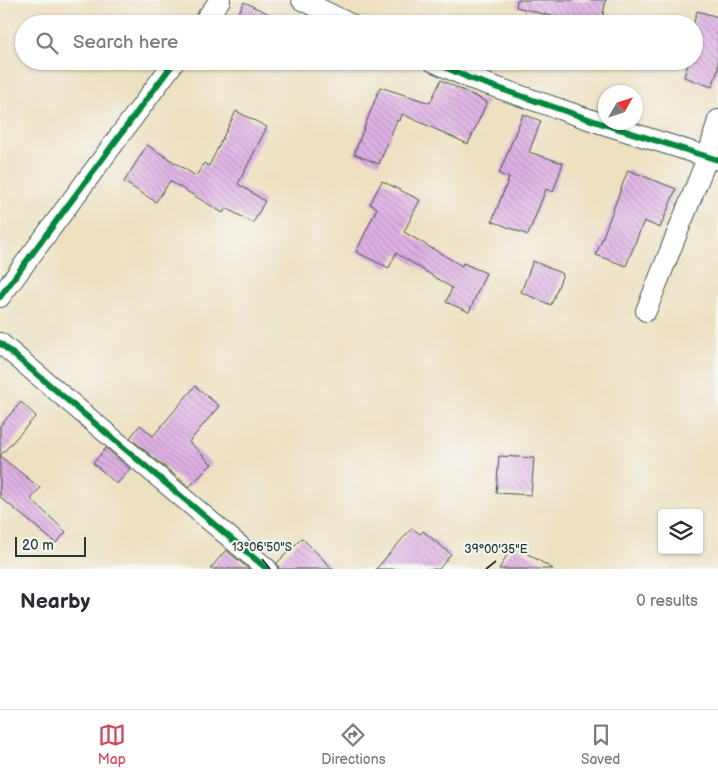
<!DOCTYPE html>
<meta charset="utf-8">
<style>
:root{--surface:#fff;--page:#f7f7f7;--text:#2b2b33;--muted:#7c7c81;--line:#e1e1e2;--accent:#d1495b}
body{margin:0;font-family:"Balsamiq Sans",sans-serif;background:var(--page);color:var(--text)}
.controls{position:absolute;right:15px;bottom:15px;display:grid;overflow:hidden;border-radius:5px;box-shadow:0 1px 4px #0004}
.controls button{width:45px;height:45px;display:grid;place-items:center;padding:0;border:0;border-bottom:1px solid var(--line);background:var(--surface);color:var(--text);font:25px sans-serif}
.compass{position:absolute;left:598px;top:85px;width:45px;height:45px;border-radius:50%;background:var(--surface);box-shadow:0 1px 4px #0004;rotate:51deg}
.scale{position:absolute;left:15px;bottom:12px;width:71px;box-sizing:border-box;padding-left:5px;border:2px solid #1f3d34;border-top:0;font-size:14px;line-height:18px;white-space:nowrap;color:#1f3d34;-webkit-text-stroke:4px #f6f6f2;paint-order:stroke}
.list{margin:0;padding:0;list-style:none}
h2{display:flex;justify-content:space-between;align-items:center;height:65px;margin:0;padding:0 20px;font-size:21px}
h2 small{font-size:16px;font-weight:400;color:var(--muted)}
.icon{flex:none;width:28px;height:28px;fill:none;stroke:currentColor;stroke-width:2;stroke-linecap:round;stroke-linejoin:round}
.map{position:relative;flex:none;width:718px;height:569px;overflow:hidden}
.search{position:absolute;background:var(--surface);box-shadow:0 1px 4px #0004;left:15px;right:15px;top:15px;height:55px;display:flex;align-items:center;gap:12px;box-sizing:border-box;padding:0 18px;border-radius:28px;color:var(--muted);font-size:19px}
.sheet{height:140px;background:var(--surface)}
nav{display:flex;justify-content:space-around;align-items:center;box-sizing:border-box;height:70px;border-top:1px solid var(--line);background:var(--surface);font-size:14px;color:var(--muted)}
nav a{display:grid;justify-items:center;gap:2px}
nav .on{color:var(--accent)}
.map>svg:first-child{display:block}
</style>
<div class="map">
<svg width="718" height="569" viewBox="0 0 718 569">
<defs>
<pattern id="building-back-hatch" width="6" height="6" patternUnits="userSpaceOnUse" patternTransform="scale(1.25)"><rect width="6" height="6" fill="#dfb1e4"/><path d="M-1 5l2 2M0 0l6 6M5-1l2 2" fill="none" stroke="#b491ba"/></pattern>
</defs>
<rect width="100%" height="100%" fill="#f6f6f2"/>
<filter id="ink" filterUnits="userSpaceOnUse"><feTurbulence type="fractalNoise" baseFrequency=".02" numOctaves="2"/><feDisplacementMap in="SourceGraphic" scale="10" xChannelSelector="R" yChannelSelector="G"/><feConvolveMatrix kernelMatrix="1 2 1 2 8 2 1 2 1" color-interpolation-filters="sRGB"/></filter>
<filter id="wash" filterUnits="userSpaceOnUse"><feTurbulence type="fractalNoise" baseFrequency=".0096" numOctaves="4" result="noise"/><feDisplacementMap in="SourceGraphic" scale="20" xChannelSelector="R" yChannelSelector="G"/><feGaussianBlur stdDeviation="1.12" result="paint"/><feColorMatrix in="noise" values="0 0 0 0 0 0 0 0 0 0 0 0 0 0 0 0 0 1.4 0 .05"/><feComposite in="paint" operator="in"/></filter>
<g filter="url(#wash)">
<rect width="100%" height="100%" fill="#eee1c2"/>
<g id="blocks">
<g fill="url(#building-back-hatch)">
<polygon points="517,0 606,0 601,24 583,24 516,7"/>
<polygon points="244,2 290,24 233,24"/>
<polygon points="697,11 718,17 718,70 712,87 684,77 689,61 694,61 694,22"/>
<polygon points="441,80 487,102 468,144 402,114 400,121 397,120 379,164 354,154 380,87 430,103"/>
<polygon points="236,111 267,127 238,184 265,201 253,223 226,208 223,213 170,181 156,202 124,182 147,145 196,176 204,163 209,166"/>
<polygon points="523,114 541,121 529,152 563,163 553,192 546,189 528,235 492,221 509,178 499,174"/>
<polygon points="628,170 676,189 660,228 644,221 626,266 596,255"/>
<polygon points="382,181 420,200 404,232 462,266 463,263 486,273 469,312 446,302 452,288 396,253 389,268 356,252 377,208 370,204"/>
<polygon points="533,261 563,274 551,305 521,292"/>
<polygon points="195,386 219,406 189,442 212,464 189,487 130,438 140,425 153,436"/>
<polygon points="21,402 36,416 0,456 0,426"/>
<polygon points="106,448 130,469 117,484 93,463"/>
<polygon points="0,456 40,488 31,499 66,532 56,543 0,497"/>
<polygon points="499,456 534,458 531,495 496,493"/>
<polygon points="412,528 420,534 423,531 451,554 439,569 376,569"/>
<polygon points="302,538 333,569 279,569 277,563"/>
<polygon points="513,545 553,569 499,569"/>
<polygon points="226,550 249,569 210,569"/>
</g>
</g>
</g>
<g filter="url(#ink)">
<use href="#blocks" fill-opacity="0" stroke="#3e5649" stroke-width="1"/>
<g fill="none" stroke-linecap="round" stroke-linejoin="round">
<g stroke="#3e5649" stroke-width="22">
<g id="minor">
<polyline points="302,0 350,24"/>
<polyline points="202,24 220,0"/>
<polyline points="432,61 469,78 603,124 718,160"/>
<polyline points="0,297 175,61"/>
<polyline points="646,311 708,156 718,120"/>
<polyline points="0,343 267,569"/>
</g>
</g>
<use href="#minor" stroke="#fff" stroke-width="20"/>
<g stroke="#f6f6f2" stroke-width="9">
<g id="cycleway">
<polyline points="432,61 469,78 603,124 718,160"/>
<polyline points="0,297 175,61"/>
<polyline points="0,343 267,569"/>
</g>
</g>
<use href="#cycleway" stroke="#00873e" stroke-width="6"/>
</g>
</g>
<path fill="none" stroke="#1f3d34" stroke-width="2" d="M262,559L270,569M486,569L496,561"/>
<g font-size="12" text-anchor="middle" fill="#1f3d34" stroke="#f6f6f2" stroke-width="4" stroke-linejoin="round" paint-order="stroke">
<text x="262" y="551">13°06'50"S</text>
<text x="496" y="553">39°00'35"E</text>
</g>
</svg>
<div class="controls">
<button><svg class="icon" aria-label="layers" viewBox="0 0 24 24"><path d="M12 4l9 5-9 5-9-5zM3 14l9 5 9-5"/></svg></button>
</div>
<svg class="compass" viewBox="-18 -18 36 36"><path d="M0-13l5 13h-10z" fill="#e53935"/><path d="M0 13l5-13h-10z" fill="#7c7c81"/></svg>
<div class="scale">20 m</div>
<div class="search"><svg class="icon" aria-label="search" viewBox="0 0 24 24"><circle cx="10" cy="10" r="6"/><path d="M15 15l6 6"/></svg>Search here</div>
</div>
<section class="sheet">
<h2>Nearby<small>0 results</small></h2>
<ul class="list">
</ul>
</section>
<nav>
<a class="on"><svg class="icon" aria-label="map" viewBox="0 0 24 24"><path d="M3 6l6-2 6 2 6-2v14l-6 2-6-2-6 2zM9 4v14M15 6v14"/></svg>Map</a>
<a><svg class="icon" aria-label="directions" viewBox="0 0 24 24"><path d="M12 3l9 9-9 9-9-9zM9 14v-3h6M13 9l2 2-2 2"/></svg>Directions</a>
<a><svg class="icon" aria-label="saved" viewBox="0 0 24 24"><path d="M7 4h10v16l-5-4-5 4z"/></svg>Saved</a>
</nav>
